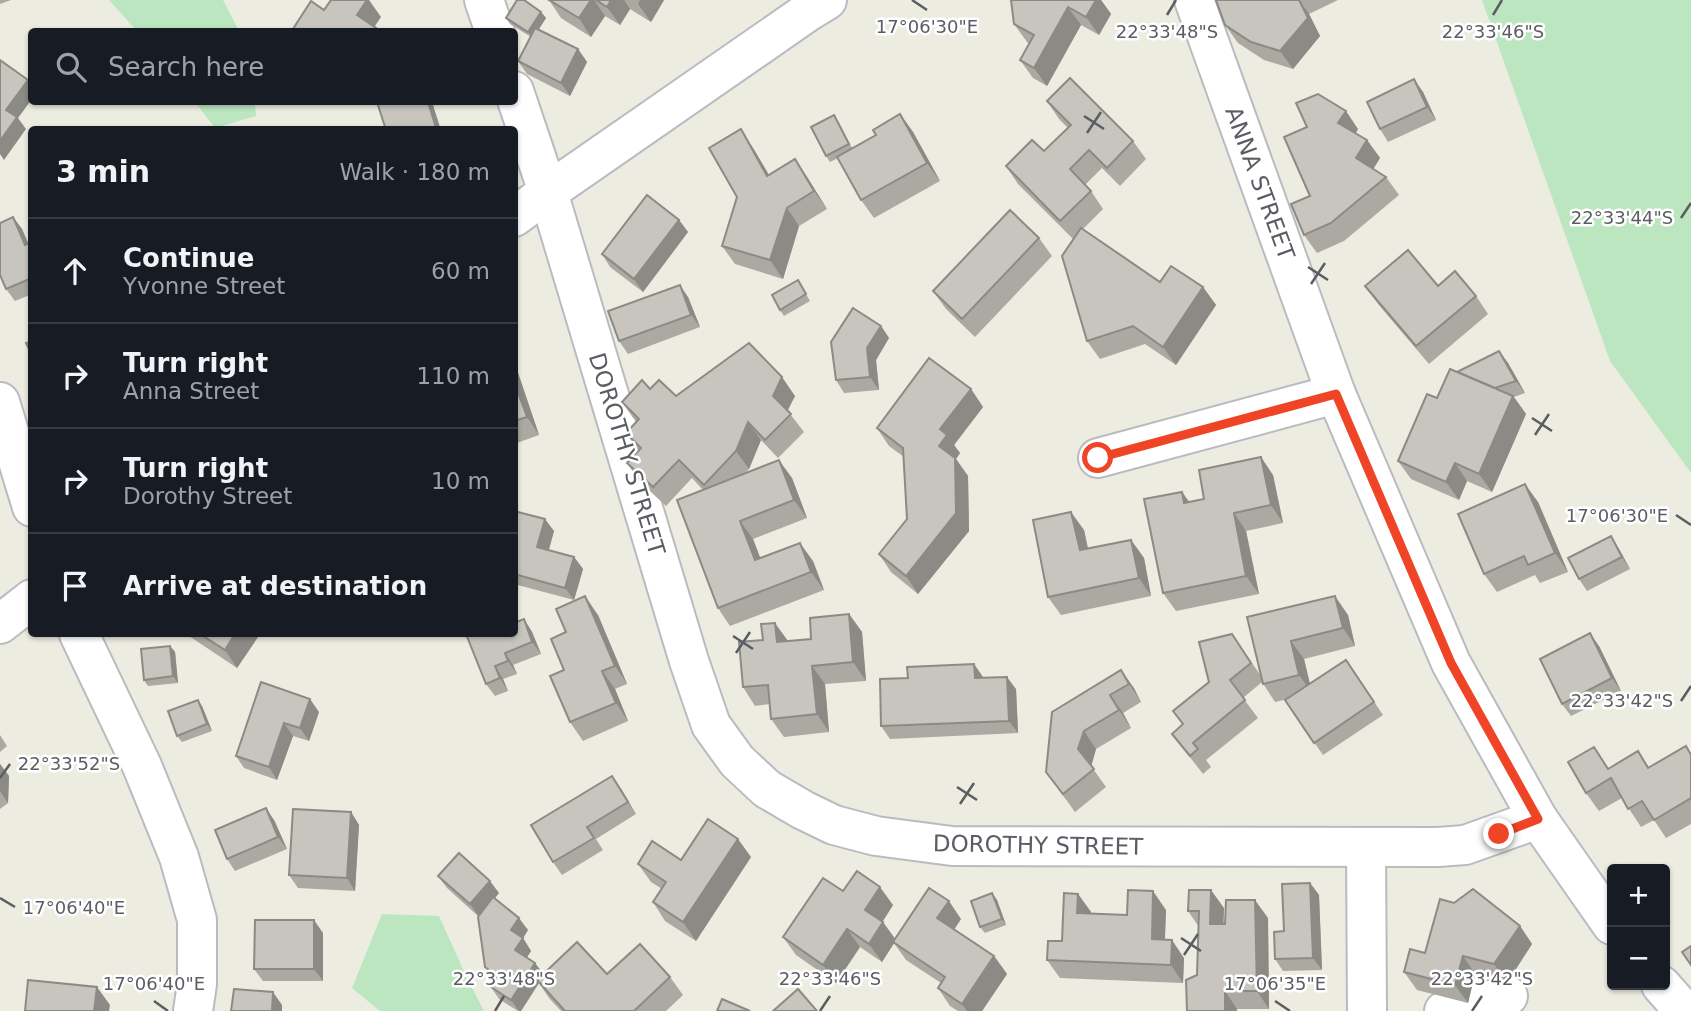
<!DOCTYPE html>
<meta charset="utf-8">
<style>
:root{--surface:#171b24;--page:#242831;--text:#f1f3f6;--muted:#9ea1a6;--line:#363941}
body{margin:0;font-family:"DejaVu Sans",sans-serif;background:var(--page);color:var(--text)}
.controls{position:absolute;right:21px;bottom:21px;display:grid;overflow:hidden;border-radius:7px;box-shadow:0 2px 5px #0004}
.controls button{width:63px;height:63px;display:grid;place-items:center;padding:0;border:0;border-bottom:2px solid var(--line);background:var(--surface);color:var(--text);font:35px sans-serif}
.stop{position:absolute;width:21px;height:21px;margin:-16px;border:5px solid #ef4426;border-radius:50%;background:#fff}
.stop.end{background:#ef4426;border-color:#fff;box-shadow:0 2px 7px #0008}
.list{margin:0;padding:0;list-style:none}
h2{display:flex;justify-content:space-between;align-items:center;height:91px;margin:0;padding:0 28px;font-size:30px}
h2 small{font-size:23px;font-weight:400;color:var(--muted)}
.list li{display:grid;grid-template-columns:46px 1fr auto;gap:21px;align-items:center;box-sizing:border-box;height:105px;padding:0 28px;border-top:2px solid var(--line)}
.list b{display:block;font-size:26px;white-space:nowrap}
.list p{margin:0;font-size:23px;white-space:nowrap;color:var(--muted)}
.list em{font-size:23px;font-style:normal;color:var(--muted)}
.icon{flex:none;width:38px;height:38px;fill:none;stroke:currentColor;stroke-width:2;stroke-linecap:round;stroke-linejoin:round}
.map{position:relative;flex:none;width:1691px;height:1011px;overflow:hidden}
.search{position:absolute;background:var(--surface);box-shadow:0 2px 5px #0004;left:28px;top:28px;width:490px;height:77px;display:flex;align-items:center;gap:18px;box-sizing:border-box;padding:0 24px;border-radius:7px;color:var(--muted);font-size:26px}
.panel{position:absolute;background:var(--surface);box-shadow:0 2px 5px #0004;left:28px;top:126px;width:490px;height:511px;border-radius:7px}
.map>svg:first-child{display:block}
</style>
<div class="map">
<svg width="1691" height="1011" viewBox="0 0 1691 1011">
<rect width="100%" height="100%" fill="#edece1"/>
<g fill="#bce6bf">
<polygon points="109,0 223,0 239,31 137,31"/>
<polygon points="1482,0 1691,0 1691,473 1610,361"/>
<polygon points="195,102 255,102 256,116 215,128"/>
<polygon points="382,914 439,916 467,978 484,1011 380,1011 352,988"/>
</g>
<g fill="none" stroke-linecap="round" stroke-linejoin="round">
<g stroke="#b9bbc1" stroke-width="42">
<g id="minor">
<polyline points="484,0 495,32"/>
<polyline points="1194,0 1336,394 1451,663 1538,819 1612,925"/>
<polyline points="514,91 548,192 689,661 711,725 737,761 767,789 803,810 834,825 876,836 952,846 1438,847 1465,845 1538,819"/>
<polyline points="514,217 548,192 809,11 827,0"/>
<polyline points="0,402 32,507"/>
<polyline points="1098,458 1336,394"/>
<polyline points="0,624 32,599"/>
<polyline points="79,634 142,766 179,857 197,920 197,984 193,1011"/>
<polyline points="1366,847 1367,1011"/>
<polyline points="1661,985 1684,1011"/>
<polyline points="1444,1011 1508,996"/>
</g>
</g>
<use href="#minor" stroke="#fff" stroke-width="38"/>
</g>
<g fill="#aca9a3">
<polygon points="0,0 11,0 0,4"/>
<polygon points="549,0 664,0 651,22 630,9 620,25 605,16 591,37 561,18"/>
<polygon points="1011,0 1101,0 1111,14 1099,35 1081,25 1047,86 1033,78 1020,60 1029,44 1027,42 1014,24"/>
<polygon points="1216,0 1338,0 1309,14 1320,36 1293,69 1264,60 1238,43 1225,25"/>
<polygon points="541,12 546,18 539,29 578,49 587,62 570,96 527,74 518,61 531,37 510,24 506,18"/>
<polygon points="1423,92 1436,120 1388,142 1380,129"/>
<polygon points="1047,101 1133,141 1146,159 1120,186 1102,168 1085,185 1091,191 1103,209 1083,229 1160,282 1203,287 1216,305 1176,365 1145,344 1100,359 1087,341 1073,239 1018,184 1006,166 1044,151 1068,128 1059,119"/>
<polygon points="900,114 913,132 940,181 874,218 861,200 838,158 830,162 826,156 838,121 852,148 876,135"/>
<polygon points="1358,129 1356,133 1367,140 1380,158 1373,169 1386,177 1399,195 1344,241 1317,253 1304,235 1310,196"/>
<polygon points="753,148 769,175 807,177 827,209 799,226 783,279 735,264 722,246"/>
<polygon points="13,217 22,229 28,244 32,242 32,294 15,301 6,289"/>
<polygon points="679,220 688,232 643,292 610,267 602,254"/>
<polygon points="1039,238 1052,256 975,337 946,309 933,291"/>
<polygon points="798,280 810,301 784,316 780,310"/>
<polygon points="1365,286 1438,286 1476,296 1488,314 1429,364 1378,304"/>
<polygon points="688,297 700,327 628,354 619,341"/>
<polygon points="881,326 889,338 876,360 879,390 844,393 836,380"/>
<polygon points="1499,351 1508,363 1525,393 1514,397 1526,414 1492,492 1467,481 1459,500 1411,479 1398,461 1437,398 1457,372"/>
<polygon points="514,361 539,435 514,444"/>
<polygon points="650,389 676,396 795,396 787,410 804,432 778,458 761,440 749,469 744,474 792,478 807,518 753,539 760,558 813,561 824,590 730,626 718,608 703,490 692,478 666,506 639,481 627,463 639,451 626,433 636,422 622,402"/>
<polygon points="971,389 983,407 954,445 960,453 956,459 968,476 969,531 918,594 891,572 879,554 907,519 904,457 889,446 877,428"/>
<polygon points="1273,475 1283,523 1246,531 1259,594 1176,611 1163,593 1182,492 1189,502 1204,499"/>
<polygon points="1538,502 1568,572 1540,583 1535,575 1497,592 1484,574"/>
<polygon points="514,511 554,531 549,550 574,557 583,569 574,600 514,584"/>
<polygon points="1084,530 1088,549 1131,540 1144,558 1151,596 1061,615 1048,597"/>
<polygon points="1619,549 1630,569 1587,591 1579,579"/>
<polygon points="849,614 862,632 866,681 825,684 829,732 784,737 771,719 770,704 755,706 743,687 788,641 811,639"/>
<polygon points="598,615 627,684 615,689 628,721 583,741 570,722 564,670 566,632"/>
<polygon points="1348,615 1355,646 1304,659 1310,684 1346,660 1383,715 1323,755 1285,700 1288,699 1275,702 1262,682 1243,698 1258,718 1206,760 1211,767 1203,774 1172,734 1183,725 1173,711 1209,682 1232,634 1261,676 1247,617"/>
<polygon points="524,619 532,632 541,654 513,665 517,674 503,679 508,691 495,696 486,684 466,634 514,634"/>
<polygon points="186,634 260,634 237,668"/>
<polygon points="170,646 175,652 178,683 148,686 144,680"/>
<polygon points="1599,646 1621,691 1571,716 1562,704"/>
<polygon points="974,664 983,678 1016,689 1018,733 890,739 881,726 908,678"/>
<polygon points="1121,670 1141,702 1123,713 1131,728 1096,749 1091,766 1106,787 1075,812 1046,772"/>
<polygon points="261,682 319,712 309,741 293,736 277,780 244,768 236,756"/>
<polygon points="202,706 212,731 182,742 177,736"/>
<polygon points="0,735 7,746 0,752"/>
<polygon points="1686,746 1691,753 1691,824 1666,838 1654,820 1641,827 1622,798 1599,811 1586,793 1609,768 1638,751 1649,767"/>
<polygon points="0,764 9,776 8,803 0,809"/>
<polygon points="621,789 636,814 596,839 603,850 562,875 553,862"/>
<polygon points="351,812 359,825 355,891 298,888 289,875"/>
<polygon points="274,820 287,849 235,871 227,859"/>
<polygon points="751,857 696,941 665,921 653,902 662,889 651,882 638,864 681,860"/>
<polygon points="438,876 499,893 495,898 528,930 523,938 531,951 527,957 535,963 543,974 607,974 670,977 683,995 666,1011 561,1011 549,998 539,983 521,1011 518,1011 499,999 491,987 495,980 485,967 478,916 447,888"/>
<polygon points="1310,883 1319,895 1322,970 1283,971 1275,959 1284,931"/>
<polygon points="843,891 893,905 882,922 895,939 961,919 954,929 994,956 1007,974 982,1011 958,1011 950,1006 938,988 941,983 906,960 894,943 882,962 860,947 836,983 796,955 783,937"/>
<polygon points="992,893 997,900 1006,925 985,933 980,927"/>
<polygon points="1078,894 1091,912 1090,914 1127,915 1166,910 1165,940 1184,958 1183,983 1060,978 1047,960 1062,941"/>
<polygon points="1224,908 1223,924 1268,918 1269,1009 1237,1009 1237,1011 1187,1011 1197,975 1199,927 1188,911"/>
<polygon points="1520,926 1532,944 1507,983 1475,974 1468,1003 1417,990 1404,972"/>
<polygon points="323,933 323,981 263,981 254,969"/>
</g>
<g fill="#8c8a85">
<polygon points="367,0 369,0 381,17 371,32 357,15"/>
<polygon points="591,0 594,0 605,16 591,37 579,18"/>
<polygon points="611,0 624,0 630,9 620,25 607,7"/>
<polygon points="640,0 664,0 651,22 638,4"/>
<polygon points="1096,0 1101,0 1111,14 1099,35 1086,17"/>
<polygon points="1299,0 1309,14 1320,36 1293,69 1280,51"/>
<polygon points="1068,7 1081,25 1047,86 1034,68"/>
<polygon points="541,12 546,18 533,38 528,32"/>
<polygon points="578,49 587,62 570,96 561,83"/>
<polygon points="1414,79 1423,92 1436,120 1427,107"/>
<polygon points="28,80 32,85 32,99 18,118 26,129 4,160 0,154 0,141 6,110"/>
<polygon points="428,102 432,102 441,130 437,130 436,128"/>
<polygon points="1346,111 1358,129 1351,141 1338,123"/>
<polygon points="900,114 913,132 940,181 927,163"/>
<polygon points="741,129 753,148 780,194 767,176"/>
<polygon points="1367,140 1380,158 1369,176 1356,158"/>
<polygon points="795,159 807,177 827,209 814,191"/>
<polygon points="787,208 799,226 783,279 770,260"/>
<polygon points="13,217 22,229 32,252 25,245"/>
<polygon points="679,220 688,232 643,292 634,279"/>
<polygon points="680,285 688,297 700,327 691,315"/>
<polygon points="1203,287 1216,305 1176,365 1163,347"/>
<polygon points="881,326 889,338 876,360 879,390 870,377 867,348"/>
<polygon points="1499,351 1508,363 1525,393 1516,381"/>
<polygon points="514,361 539,435 527,417 514,381"/>
<polygon points="782,377 795,396 786,414 773,396"/>
<polygon points="971,389 983,407 954,445 960,453 956,459 968,476 969,531 918,594 906,576 939,446 940,429"/>
<polygon points="1513,396 1526,414 1492,492 1479,474"/>
<polygon points="748,422 761,440 749,469 736,451"/>
<polygon points="1261,457 1273,475 1283,523 1271,505"/>
<polygon points="779,460 792,478 807,518 794,500"/>
<polygon points="1455,463 1467,481 1459,500 1446,482"/>
<polygon points="1525,484 1538,502 1568,572 1555,553"/>
<polygon points="1182,492 1195,510 1184,503"/>
<polygon points="1071,512 1084,530 1092,568 1080,550"/>
<polygon points="1234,513 1246,531 1259,594 1246,576"/>
<polygon points="545,519 554,531 546,559 537,547"/>
<polygon points="740,521 753,539 768,578 755,560"/>
<polygon points="1611,536 1619,549 1630,569 1622,557"/>
<polygon points="1131,540 1144,558 1151,596 1139,578"/>
<polygon points="800,543 813,561 824,590 811,572"/>
<polygon points="574,557 583,569 574,600 565,588"/>
<polygon points="585,596 598,615 627,684 615,666"/>
<polygon points="1335,596 1348,615 1355,646 1343,628"/>
<polygon points="849,614 862,632 866,681 853,662"/>
<polygon points="524,619 532,632 541,654 532,642"/>
<polygon points="775,623 788,641 777,642"/>
<polygon points="1590,633 1599,646 1621,691 1612,678"/>
<polygon points="235,634 260,634 237,668 225,650"/>
<polygon points="1291,641 1304,659 1312,693 1299,675"/>
<polygon points="170,646 175,652 178,683 173,676"/>
<polygon points="505,653 513,665 517,674 508,661"/>
<polygon points="974,664 983,677 984,690 975,678"/>
<polygon points="495,666 503,679 508,691 500,678"/>
<polygon points="812,666 825,684 829,732 817,714"/>
<polygon points="1121,670 1134,688 1141,702 1129,684"/>
<polygon points="602,671 615,689 628,721 616,703"/>
<polygon points="1007,677 1016,689 1018,733 1009,721"/>
<polygon points="1110,695 1123,713 1131,728 1119,710"/>
<polygon points="310,699 319,712 309,741 300,728"/>
<polygon points="198,700 202,706 212,731 207,724"/>
<polygon points="284,723 293,736 277,780 269,767"/>
<polygon points="1084,731 1096,749 1091,767 1078,749"/>
<polygon points="0,764 9,776 8,803 0,791"/>
<polygon points="612,776 621,789 636,814 628,802"/>
<polygon points="266,808 274,820 287,849 278,837"/>
<polygon points="351,812 359,825 355,891 347,878"/>
<polygon points="738,839 751,857 696,941 683,922"/>
<polygon points="490,881 499,893 479,917 470,904"/>
<polygon points="1310,883 1319,895 1322,970 1313,958"/>
<polygon points="880,887 893,905 878,929 865,910"/>
<polygon points="1211,890 1224,908 1223,942 1210,924"/>
<polygon points="1153,891 1166,910 1164,957 1152,939"/>
<polygon points="992,893 997,900 1006,925 1002,919"/>
<polygon points="1078,894 1091,912 1090,931 1077,913"/>
<polygon points="1255,900 1268,918 1269,1009 1257,991"/>
<polygon points="949,901 961,919 950,936 937,918"/>
<polygon points="519,918 528,930 523,938 531,951 524,962 515,950 511,930"/>
<polygon points="314,920 323,933 323,981 314,969"/>
<polygon points="883,922 896,940 882,962 869,944"/>
<polygon points="1520,926 1532,944 1507,983 1494,964"/>
<polygon points="847,929 860,947 836,983 823,965"/>
<polygon points="1172,940 1184,958 1183,983 1171,965"/>
<polygon points="994,956 1007,974 982,1011 967,1011 962,1004"/>
<polygon points="1463,956 1475,974 1468,1003 1455,985"/>
<polygon points="535,963 544,975 521,1011 519,1011 511,1000"/>
<polygon points="97,987 110,1005 109,1011 94,1011"/>
<polygon points="1225,991 1237,1009 1237,1011 1225,1011"/>
<polygon points="273,992 282,1005 282,1011 272,1011"/>
</g>
<g fill="#c8c5be" stroke="#8c8a85" stroke-width="2">
<polygon points="331,0 367,0 357,15 382,32 291,32 311,1 324,10"/>
<polygon points="517,0 524,0 541,12 528,32 506,18"/>
<polygon points="549,0 591,0 579,18"/>
<polygon points="596,0 611,0 607,7"/>
<polygon points="1011,0 1096,0 1086,17 1068,7 1034,68 1020,60 1034,35 1014,24"/>
<polygon points="1216,0 1299,0 1308,18 1280,51 1251,42 1225,25"/>
<polygon points="535,28 578,49 561,83 518,61"/>
<polygon points="0,60 28,80 6,110 17,117 0,141"/>
<polygon points="1070,78 1133,141 1107,168 1089,150 1070,169 1091,191 1060,221 1006,166 1032,140 1044,151 1071,125 1047,101"/>
<polygon points="1414,79 1427,107 1380,129 1367,102"/>
<polygon points="1318,94 1346,111 1338,123 1367,140 1356,158 1386,177 1331,223 1304,235 1291,204 1310,196 1284,137 1307,127 1296,103"/>
<polygon points="377,102 428,102 436,128 432,130 386,130"/>
<polygon points="900,114 927,163 861,200 837,157 876,135 873,130"/>
<polygon points="834,115 849,144 826,156 811,127"/>
<polygon points="741,129 767,176 795,159 814,191 787,208 770,260 722,246 737,197 709,148"/>
<polygon points="647,195 679,220 634,279 602,254"/>
<polygon points="1010,210 1039,238 962,319 933,291"/>
<polygon points="13,217 25,245 32,242 32,278 6,289 0,275 0,223"/>
<polygon points="1081,228 1160,282 1171,266 1203,287 1163,347 1133,326 1087,341 1062,256"/>
<polygon points="1408,250 1438,286 1455,271 1476,296 1416,346 1365,286"/>
<polygon points="798,280 806,294 780,310 772,295"/>
<polygon points="680,285 691,315 619,341 608,311"/>
<polygon points="853,308 881,326 867,348 870,377 836,380 831,342"/>
<polygon points="32,341 32,355 26,343"/>
<polygon points="749,343 782,377 773,396 791,414 765,440 748,422 736,451 704,485 679,460 653,487 627,463 641,448 626,433 639,419 622,402 642,380 650,389 659,380 676,396"/>
<polygon points="1499,351 1516,381 1495,388 1457,372"/>
<polygon points="929,358 971,389 940,429 947,435 939,446 955,458 956,513 906,576 879,554 907,519 903,448 877,428"/>
<polygon points="1450,369 1513,396 1479,474 1455,463 1446,482 1398,461 1427,394 1437,398"/>
<polygon points="514,381 527,417 514,421"/>
<polygon points="1261,457 1271,505 1234,513 1246,576 1163,593 1144,499 1182,492 1184,503 1204,499 1199,470"/>
<polygon points="779,460 794,500 740,521 755,560 800,543 811,572 718,608 677,500"/>
<polygon points="1525,484 1555,553 1528,565 1524,556 1484,574 1458,514"/>
<polygon points="514,511 545,519 537,547 574,557 565,588 514,574"/>
<polygon points="1071,512 1080,550 1131,540 1139,578 1048,597 1033,520"/>
<polygon points="1611,536 1622,557 1579,579 1568,558"/>
<polygon points="585,596 615,666 602,671 616,703 570,722 550,676 564,670 551,639 566,632 556,609"/>
<polygon points="1335,596 1343,628 1291,641 1299,675 1263,684 1247,617"/>
<polygon points="849,614 853,662 812,666 817,714 771,719 768,685 743,687 739,642 763,640 761,624 775,623 777,642 811,639 810,618"/>
<polygon points="524,619 532,642 505,653 508,661 495,666 500,678 486,684 466,634 514,634 514,623"/>
<polygon points="1590,633 1612,678 1562,704 1540,659"/>
<polygon points="200,634 235,634 225,650"/>
<polygon points="1232,634 1251,663 1230,680 1245,700 1193,743 1198,749 1190,756 1172,734 1183,724 1173,711 1209,682 1199,642"/>
<polygon points="170,646 173,676 144,680 141,649"/>
<polygon points="1346,660 1374,702 1314,743 1285,700"/>
<polygon points="974,664 975,678 1007,677 1009,721 881,726 880,679 908,678 907,667"/>
<polygon points="1121,670 1129,684 1110,695 1119,710 1084,731 1078,749 1094,769 1063,794 1046,772 1052,712"/>
<polygon points="261,682 310,699 300,728 284,723 269,767 236,756"/>
<polygon points="198,700 207,724 177,736 168,711"/>
<polygon points="1686,746 1691,755 1691,798 1654,820 1642,801 1628,809 1611,778 1586,793 1568,762 1594,747 1608,769 1638,751 1648,768"/>
<polygon points="612,776 628,802 587,827 594,838 553,862 531,825"/>
<polygon points="266,808 278,837 227,859 215,830"/>
<polygon points="293,809 351,812 347,878 289,875"/>
<polygon points="708,819 738,839 683,922 653,902 666,882 638,864 652,841 681,860"/>
<polygon points="459,853 490,881 470,904 438,876"/>
<polygon points="857,871 880,887 865,910 883,922 869,944 847,929 823,965 783,937 823,878 843,891"/>
<polygon points="1310,883 1313,958 1275,959 1274,932 1284,931 1282,884"/>
<polygon points="929,888 949,901 937,918 994,956 962,1004 938,988 945,977 893,942"/>
<polygon points="1473,889 1520,926 1494,964 1463,956 1455,985 1404,972 1410,949 1425,953 1440,899 1454,903"/>
<polygon points="1128,890 1153,891 1152,939 1172,940 1171,965 1047,960 1048,941 1062,941 1064,893 1078,894 1077,913 1127,915"/>
<polygon points="1189,890 1211,890 1210,924 1225,924 1226,900 1255,900 1257,991 1225,991 1225,1011 1187,1011 1186,980 1197,975 1199,911 1188,911"/>
<polygon points="992,893 1002,919 980,927 971,901"/>
<polygon points="493,897 519,918 511,930 523,938 515,950 535,963 511,1000 491,987 497,976 485,967 478,917"/>
<polygon points="255,920 314,920 314,969 254,969"/>
<polygon points="577,942 607,974 640,944 670,977 634,1011 565,1011 537,980"/>
<polygon points="1691,946 1691,965 1682,952"/>
<polygon points="28,980 97,987 94,1011 25,1011"/>
<polygon points="234,989 273,992 272,1011 231,1011"/>
<polygon points="798,989 817,1011 773,1011"/>
<polygon points="722,999 750,1011 717,1011"/>
</g>
<g fill="none" stroke-linecap="round" stroke-linejoin="round">
<polyline stroke="#ef4426" stroke-width="9" points="1098,458 1336,394 1451,663 1538,819 1499,834"/>
</g>
<path fill="none" stroke="#5a5d63" stroke-width="2.5" d="M912,0L927,10M1167,15L1176,0M1493,15L1502,0M1084,116L1104,129M1087,133L1101,112M1681,218L1691,203M1308,267L1328,280M1311,284L1325,263M1532,418L1552,431M1535,435L1549,414M1676,515L1691,525M733,636L753,649M736,653L750,632M1681,701L1691,686M0,778L10,764M957,787L977,800M960,804L974,783M0,898L15,907M1181,938L1201,951M1184,955L1198,934M154,1001L168,1011M1275,1001L1290,1011M495,1011L504,996M820,1011L830,996M1472,1011L1482,996"/>
<g text-anchor="middle" stroke-width="5" stroke-linejoin="round" paint-order="stroke">
<g font-size="23" fill="#5a5d63" stroke="#fff">
<text transform="translate(1260 183) rotate(70)" y="8">ANNA STREET</text>
<text transform="translate(627 454) rotate(73)" y="8">DOROTHY STREET</text>
<text transform="translate(1038 845) rotate(1)" y="8">DOROTHY STREET</text>
</g>
</g>
<g font-size="18" text-anchor="middle" fill="#5a5d63" stroke="#fff" stroke-width="5" stroke-linejoin="round" paint-order="stroke">
<text x="927" y="33">17°06'30"E</text>
<text x="1167" y="38">22°33'48"S</text>
<text x="1493" y="38">22°33'46"S</text>
<text x="1622" y="224">22°33'44"S</text>
<text x="1617" y="522">17°06'30"E</text>
<text x="1622" y="707">22°33'42"S</text>
<text x="69" y="770">22°33'52"S</text>
<text x="74" y="914">17°06'40"E</text>
<text x="504" y="985">22°33'48"S</text>
<text x="830" y="985">22°33'46"S</text>
<text x="1482" y="985">22°33'42"S</text>
<text x="154" y="990">17°06'40"E</text>
<text x="1275" y="990">17°06'35"E</text>
</g>
</svg>
<div class="controls">
<button>+</button>
<button>−</button>
</div>
<div class="stop" style="left:1098px;top:458px"></div>
<div class="stop end" style="left:1499px;top:834px"></div>
<div class="search"><svg class="icon" aria-label="search" viewBox="0 0 24 24"><circle cx="10" cy="10" r="6"/><path d="M15 15l6 6"/></svg>Search here</div>
<section class="panel">
<h2>3 min<small>Walk · 180 m</small></h2>
<ul class="list">
<li><svg class="icon" aria-label="ahead" viewBox="0 0 24 24"><path d="M12 20V5M6 11l6-6 6 6"/></svg><div><b>Continue</b><p>Yvonne Street</p></div><em>60 m</em></li>
<li><svg class="icon" aria-label="right" viewBox="0 0 24 24"><path d="M7 20v-9h11M14 6l5 5-5 5"/></svg><div><b>Turn right</b><p>Anna Street</p></div><em>110 m</em></li>
<li><svg class="icon" aria-label="right" viewBox="0 0 24 24"><path d="M7 20v-9h11M14 6l5 5-5 5"/></svg><div><b>Turn right</b><p>Dorothy Street</p></div><em>10 m</em></li>
<li><svg class="icon" aria-label="arrive" viewBox="0 0 24 24"><path d="M6 21V4h12l-3 4 3 4H6"/></svg><div><b>Arrive at destination</b></div></li>
</ul>
</section>
</div>
